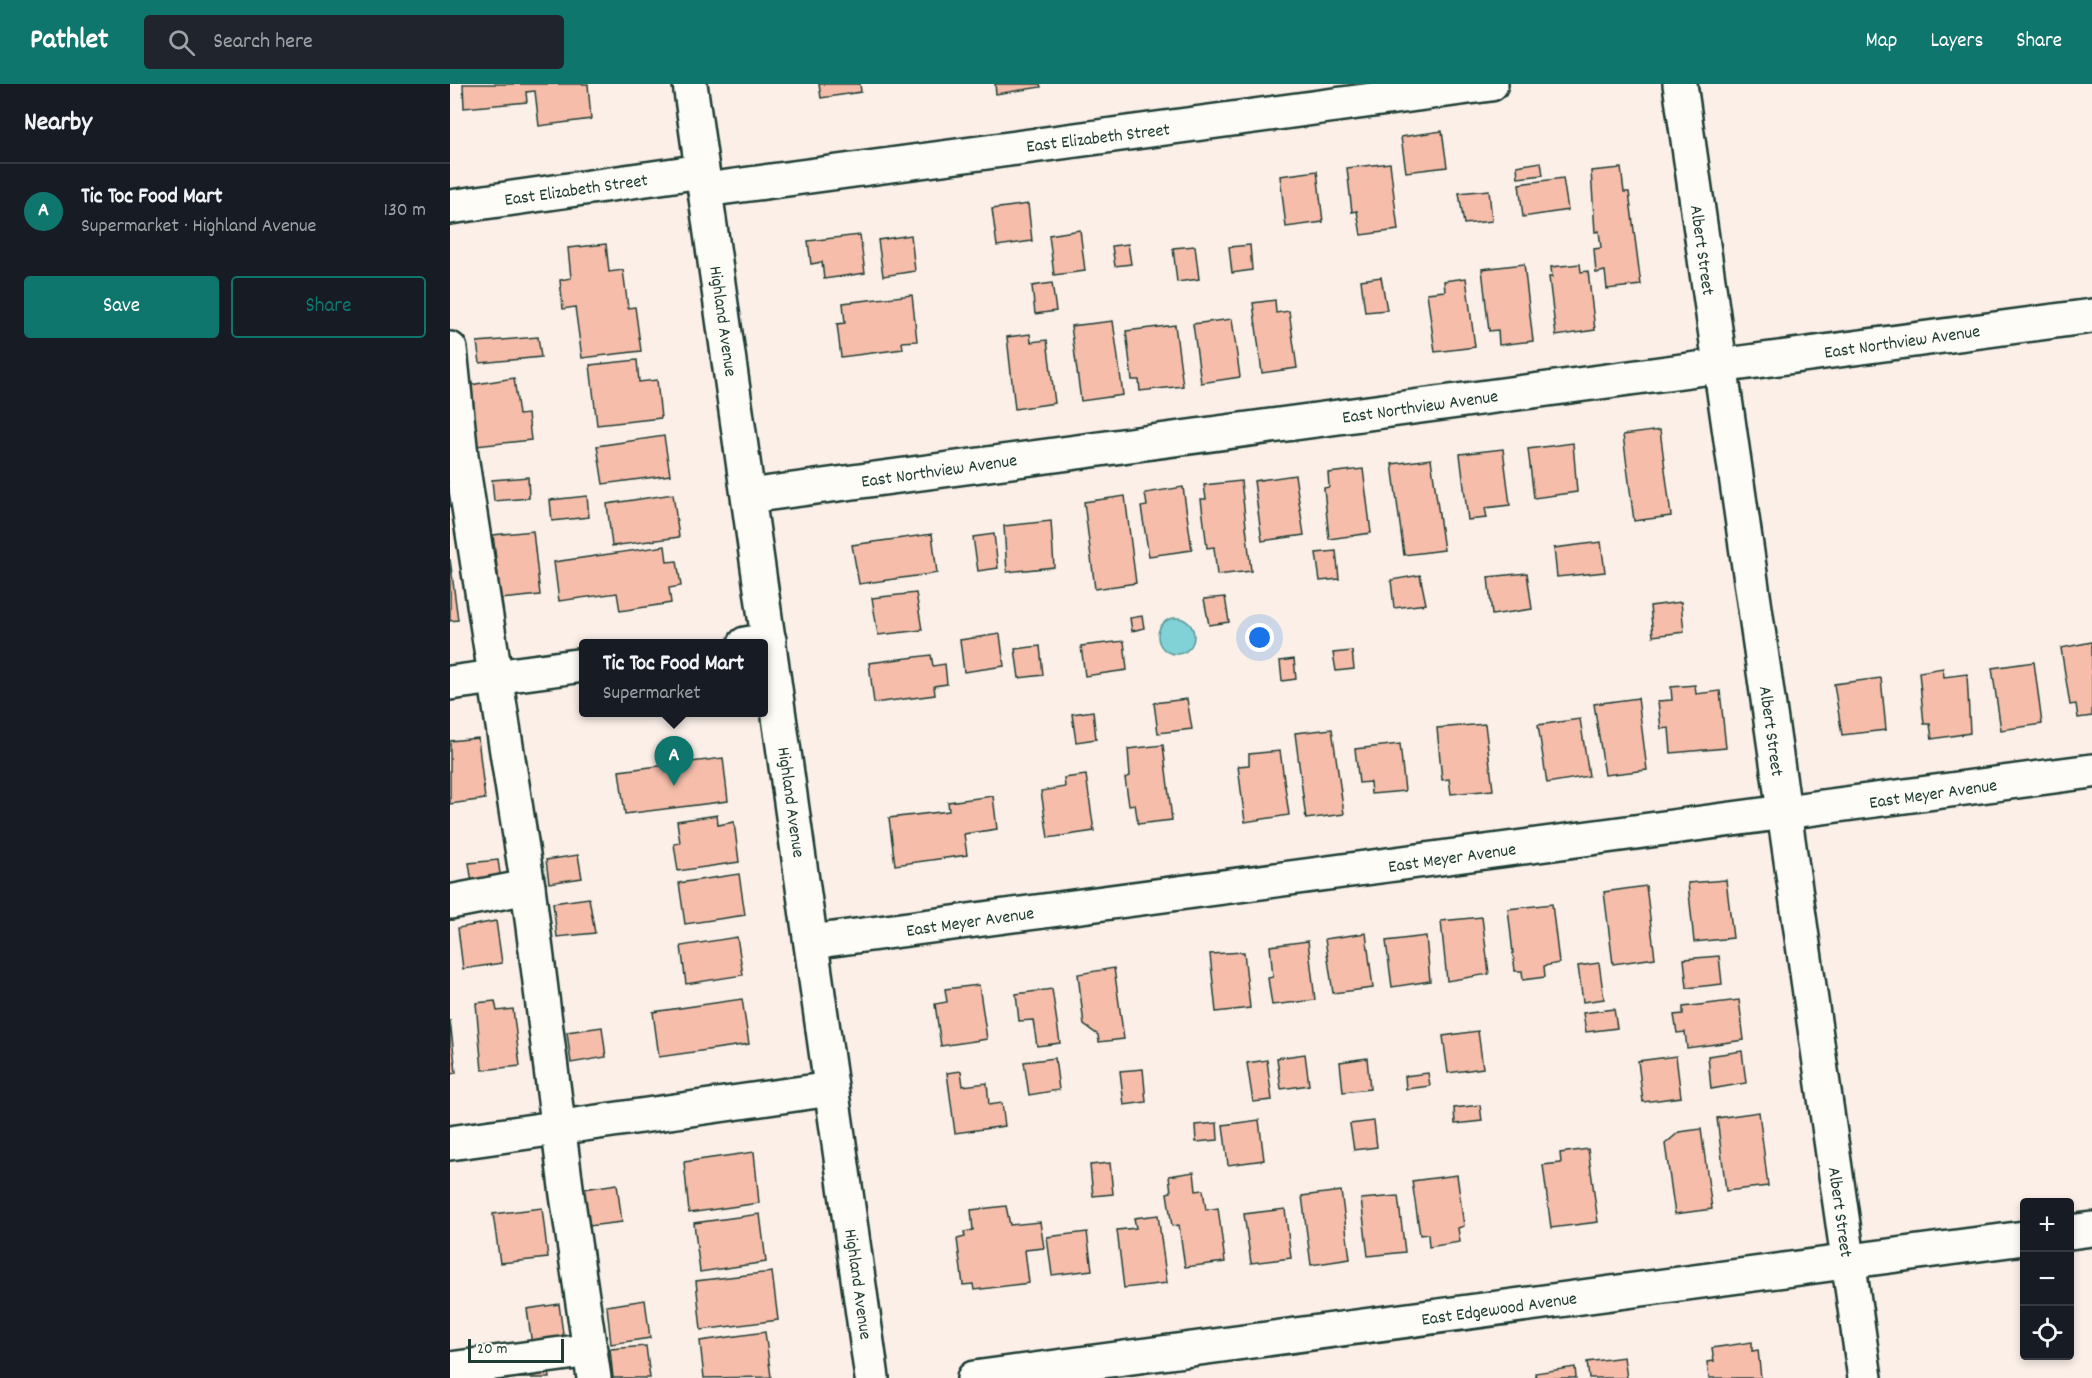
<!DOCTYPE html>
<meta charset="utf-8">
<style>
:root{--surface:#171b24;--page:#20242c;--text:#f1f3f6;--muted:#9ea1a6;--line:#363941;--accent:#0f766e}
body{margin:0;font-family:Dekko,sans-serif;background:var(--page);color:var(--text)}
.controls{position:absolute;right:18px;bottom:18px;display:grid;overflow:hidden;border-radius:6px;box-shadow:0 3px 9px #0003}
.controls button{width:54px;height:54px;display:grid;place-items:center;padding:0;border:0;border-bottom:2px solid var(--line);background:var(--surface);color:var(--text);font:30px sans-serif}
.scale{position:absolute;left:18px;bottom:15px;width:96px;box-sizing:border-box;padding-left:6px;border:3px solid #1f3d34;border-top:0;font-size:16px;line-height:21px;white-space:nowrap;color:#1f3d34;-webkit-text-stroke:4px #fdfcf7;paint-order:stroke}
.you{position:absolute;left:810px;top:554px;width:21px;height:21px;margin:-15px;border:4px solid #fff;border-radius:50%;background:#1a73e8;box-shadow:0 0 0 9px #1a73e833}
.badge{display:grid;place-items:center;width:39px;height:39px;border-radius:50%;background:var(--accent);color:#fff;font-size:20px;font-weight:700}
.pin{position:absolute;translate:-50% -50px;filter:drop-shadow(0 2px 3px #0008)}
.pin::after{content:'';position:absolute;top:32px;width:21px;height:18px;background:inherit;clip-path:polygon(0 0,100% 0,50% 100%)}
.popup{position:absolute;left:129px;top:555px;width:189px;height:78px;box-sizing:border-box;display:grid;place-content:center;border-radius:6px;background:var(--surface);filter:drop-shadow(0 2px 4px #0005);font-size:20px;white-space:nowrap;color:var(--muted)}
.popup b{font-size:22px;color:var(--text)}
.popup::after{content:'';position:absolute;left:50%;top:100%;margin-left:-12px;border:12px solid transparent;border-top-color:var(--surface)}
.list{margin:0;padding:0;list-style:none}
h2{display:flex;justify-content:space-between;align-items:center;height:78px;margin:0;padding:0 24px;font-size:26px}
h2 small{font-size:20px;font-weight:400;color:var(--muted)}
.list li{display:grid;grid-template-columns:39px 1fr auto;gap:18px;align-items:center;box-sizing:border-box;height:96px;padding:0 24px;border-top:2px solid var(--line)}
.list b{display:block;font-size:22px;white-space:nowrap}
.list p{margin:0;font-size:20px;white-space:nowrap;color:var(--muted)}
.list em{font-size:20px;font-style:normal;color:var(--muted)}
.actions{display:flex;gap:12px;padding:18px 24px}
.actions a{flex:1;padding:14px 0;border:2px solid var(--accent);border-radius:6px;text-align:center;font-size:21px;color:var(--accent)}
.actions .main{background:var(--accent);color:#fff}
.icon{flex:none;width:33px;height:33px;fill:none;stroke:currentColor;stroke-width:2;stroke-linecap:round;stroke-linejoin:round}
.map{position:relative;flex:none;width:1642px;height:1294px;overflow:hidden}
header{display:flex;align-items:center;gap:36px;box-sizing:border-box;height:84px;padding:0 30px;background:var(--accent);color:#fff}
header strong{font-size:28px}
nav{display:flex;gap:33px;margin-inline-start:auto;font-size:21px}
.search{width:420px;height:54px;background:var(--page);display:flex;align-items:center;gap:15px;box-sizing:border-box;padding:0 21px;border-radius:6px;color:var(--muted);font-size:22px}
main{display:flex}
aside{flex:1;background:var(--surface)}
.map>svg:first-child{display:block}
</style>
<header>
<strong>Pathlet</strong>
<div class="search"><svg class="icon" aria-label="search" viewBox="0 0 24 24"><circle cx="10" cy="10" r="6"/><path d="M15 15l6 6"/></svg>Search here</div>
<nav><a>Map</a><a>Layers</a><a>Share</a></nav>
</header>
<main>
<aside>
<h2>Nearby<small></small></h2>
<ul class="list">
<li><span class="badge">A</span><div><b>Tic Toc Food Mart</b><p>Supermarket · Highland Avenue</p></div><em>130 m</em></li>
</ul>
<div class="actions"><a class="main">Save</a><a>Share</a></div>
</aside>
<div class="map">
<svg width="1642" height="1294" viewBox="0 0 1642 1294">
<rect width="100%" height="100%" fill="#fbefe8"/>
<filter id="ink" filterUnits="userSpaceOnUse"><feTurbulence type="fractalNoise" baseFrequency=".0167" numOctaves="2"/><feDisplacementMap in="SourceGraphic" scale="12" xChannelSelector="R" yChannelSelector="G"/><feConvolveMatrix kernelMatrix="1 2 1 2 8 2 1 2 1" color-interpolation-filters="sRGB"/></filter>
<g filter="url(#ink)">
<circle fill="#80d2d7" stroke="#599696" stroke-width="1.5" cx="726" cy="552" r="18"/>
<g fill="#f5bdaa" stroke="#1f3d34" stroke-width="1.5">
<polygon points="13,0 138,0 141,35 89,42 85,7 76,8 77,18 14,24"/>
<polygon points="369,0 410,0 411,8 371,14"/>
<polygon points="545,0 590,0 591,3 546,10"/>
<polygon points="992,47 997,83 956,88 951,53"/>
<polygon points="1091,78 1093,91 1068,94 1067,82"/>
<polygon points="940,79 948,146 911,151 907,127 902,128 897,84"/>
<polygon points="1171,84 1174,108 1179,108 1191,201 1157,205 1155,187 1146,189 1144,165 1151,164 1149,147 1145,148 1141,87"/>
<polygon points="867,87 873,138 836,143 830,92"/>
<polygon points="1113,94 1118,126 1073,133 1069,100"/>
<polygon points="1039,106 1042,137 1014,140 1009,109"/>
<polygon points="578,120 582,157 547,162 542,125"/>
<polygon points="630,146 635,187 604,191 599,151"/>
<polygon points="410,151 415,189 374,195 372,178 361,180 358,157"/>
<polygon points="461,151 465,187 433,192 428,156"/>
<polygon points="156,160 159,188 173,186 178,224 185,223 191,267 132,274 125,223 113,225 110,196 121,194 118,164"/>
<polygon points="678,160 681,180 665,182 662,162"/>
<polygon points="800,161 802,186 782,189 779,163"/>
<polygon points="745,162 749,195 727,198 723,164"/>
<polygon points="1074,180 1083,257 1049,261 1048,246 1039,247 1032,185"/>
<polygon points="1130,180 1131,188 1138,187 1145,246 1106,252 1099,193 1102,193 1101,183"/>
<polygon points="931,193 937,226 915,228 911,196"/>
<polygon points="1016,194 1025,263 985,268 977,209 995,207 994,197"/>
<polygon points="602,199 606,227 585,230 582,202"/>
<polygon points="462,211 467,257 452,258 453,265 391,273 387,240 395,239 393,219"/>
<polygon points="825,216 826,229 839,227 847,284 812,289 803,219"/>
<polygon points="782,235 790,293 751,299 743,240"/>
<polygon points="663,237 673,311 631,317 621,242"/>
<polygon points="725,241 733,302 690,307 689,296 682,296 676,247"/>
<polygon points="580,250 581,258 597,256 605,319 565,325 557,253"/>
<polygon points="88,253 91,273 30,279 27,258"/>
<polygon points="187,276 189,298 207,296 211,334 147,341 140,281"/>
<polygon points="64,294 69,331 78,330 81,356 26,362 20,301"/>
<polygon points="1210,346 1221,432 1184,437 1173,351"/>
<polygon points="214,352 220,391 153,400 147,362"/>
<polygon points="1123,359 1127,408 1084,414 1078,365"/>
<polygon points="1053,365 1060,421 1035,424 1037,434 1018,436 1010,370"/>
<polygon points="981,375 994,466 954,471 942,380"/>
<polygon points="913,385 921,449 879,455 874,404 879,403 878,389"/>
<polygon points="845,391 854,451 812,457 804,397"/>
<polygon points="78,393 79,414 44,417 42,396"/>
<polygon points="791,397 801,487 767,491 764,463 757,464 751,415 756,415 754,401"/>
<polygon points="733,403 742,466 699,472 691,423 697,422 695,409"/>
<polygon points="223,410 229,453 162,462 157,420"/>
<polygon points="137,412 139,433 102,437 100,416"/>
<polygon points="675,412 686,499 645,505 634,418"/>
<polygon points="601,437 604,483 557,488 554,442"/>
<polygon points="83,447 90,511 51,515 43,451"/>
<polygon points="482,450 487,489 409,500 402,461"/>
<polygon points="544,450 548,484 528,487 523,453"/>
<polygon points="1151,458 1155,488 1107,493 1104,464"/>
<polygon points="215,462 217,478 227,477 231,502 219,504 221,519 170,527 167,509 109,517 104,478"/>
<polygon points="886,467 889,495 870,497 866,469"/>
<polygon points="0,475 8,536 0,537"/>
<polygon points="1077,489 1082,525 1042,531 1038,493"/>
<polygon points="970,491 976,520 944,524 941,496"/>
<polygon points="466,509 472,546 428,551 422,514"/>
<polygon points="775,513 779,538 759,541 754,515"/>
<polygon points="1231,518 1234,548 1203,552 1200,522"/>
<polygon points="692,532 694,544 682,547 680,534"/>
<polygon points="550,550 554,582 514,588 510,556"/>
<polygon points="674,557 677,586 635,592 631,562"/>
<polygon points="1642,558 1642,632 1628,634 1626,620 1620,621 1611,564"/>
<polygon points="590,562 593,591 569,594 565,565"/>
<polygon points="902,567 904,585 886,587 883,569"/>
<polygon points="481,571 483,582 495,580 497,600 484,602 485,611 424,619 419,579"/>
<polygon points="844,575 846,595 832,597 830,577"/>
<polygon points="1584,578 1592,640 1551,646 1542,584"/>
<polygon points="1493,584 1494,593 1517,590 1520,649 1482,655 1480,640 1474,640 1469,588"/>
<polygon points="1431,594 1436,646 1392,651 1384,600"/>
<polygon points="1245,601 1246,610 1270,607 1276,664 1221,669 1219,644 1211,645 1208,617 1222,616 1221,603"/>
<polygon points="1188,614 1197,686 1155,691 1144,620"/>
<polygon points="737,615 742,645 708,649 704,619"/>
<polygon points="643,627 646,655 626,658 622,630"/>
<polygon points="1130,635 1139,692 1097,699 1088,641"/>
<polygon points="1035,640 1043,706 1001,710 999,695 992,696 987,644"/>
<polygon points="882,645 894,730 856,735 845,649"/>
<polygon points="28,654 35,715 0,720 0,657"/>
<polygon points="950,660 955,707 921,710 920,698 909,699 905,665"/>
<polygon points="713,661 722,736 688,740 685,720 679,721 675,694 680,692 678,665"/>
<polygon points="830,667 839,731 795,738 788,682 799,681 799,670"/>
<polygon points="273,674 278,717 175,730 169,687"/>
<polygon points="636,691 644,747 598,754 591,707 615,703 614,694"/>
<polygon points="543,712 547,745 514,750 517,771 445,781 439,734 499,727 498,718"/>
<polygon points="267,731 268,741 284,738 289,778 228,787 224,760 230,759 227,737"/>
<polygon points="128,771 132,794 99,799 96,776"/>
<polygon points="48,776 51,796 22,799 19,779"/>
<polygon points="289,790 295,831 235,840 229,799"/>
<polygon points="1276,796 1283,854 1244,858 1238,799"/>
<polygon points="1196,802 1205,874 1163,880 1154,808"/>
<polygon points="139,814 145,849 107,853 103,819"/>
<polygon points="1102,820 1109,879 1094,882 1095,893 1073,896 1072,887 1065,887 1058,825"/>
<polygon points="1032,833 1039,890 997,897 991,837"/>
<polygon points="46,837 52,879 13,885 8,844"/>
<polygon points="916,849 923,904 883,909 875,855"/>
<polygon points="976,852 980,897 942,903 936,857"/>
<polygon points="287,853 293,891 236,900 231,862"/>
<polygon points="858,857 865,916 822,921 818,894 823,893 820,862"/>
<polygon points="794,868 800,924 766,928 760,870"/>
<polygon points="1269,872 1272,900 1237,904 1234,875"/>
<polygon points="1149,879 1154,915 1133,918 1128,882"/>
<polygon points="664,884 674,955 649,958 648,951 634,941 628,890"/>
<polygon points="529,901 537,955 491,962 485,920 497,918 495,905"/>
<polygon points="602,905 610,959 587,962 583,936 569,937 566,910"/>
<polygon points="292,915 299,960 209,973 203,928"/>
<polygon points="1289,916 1294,956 1237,964 1235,948 1227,949 1224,931 1233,930 1233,923"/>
<polygon points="45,917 47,927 63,925 70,982 32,986 26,919"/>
<polygon points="1164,925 1167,944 1136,948 1133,929"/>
<polygon points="0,936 6,989 0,990"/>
<polygon points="152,943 156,973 121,979 117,948"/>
<polygon points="1028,947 1033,984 998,989 993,952"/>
<polygon points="1292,967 1296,999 1261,1005 1258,972"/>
<polygon points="855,970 859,1001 831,1005 827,974"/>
<polygon points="1226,972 1231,1013 1193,1018 1188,977"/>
<polygon points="605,974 609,1006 579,1011 574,978"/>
<polygon points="917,974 920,1005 893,1008 890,978"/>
<polygon points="817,976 822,1016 803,1018 797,979"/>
<polygon points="693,985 696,1018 674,1021 670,987"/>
<polygon points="511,987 513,1002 537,999 539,1021 552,1019 555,1042 505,1049 497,989"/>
<polygon points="978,989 980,1002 956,1005 955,992"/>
<polygon points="1030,1021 1032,1037 1005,1040 1004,1024"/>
<polygon points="1309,1028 1318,1102 1276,1107 1267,1034"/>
<polygon points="809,1036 814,1076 778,1081 773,1041"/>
<polygon points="924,1037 927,1063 904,1066 900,1040"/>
<polygon points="767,1039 768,1056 746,1058 745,1041"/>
<polygon points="1251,1045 1262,1125 1225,1130 1215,1060 1229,1048"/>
<polygon points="1138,1065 1148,1138 1101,1144 1093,1081 1111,1079 1110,1069"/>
<polygon points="304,1068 309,1119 239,1129 234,1078"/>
<polygon points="660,1079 663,1110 643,1112 640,1081"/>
<polygon points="744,1088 746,1107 753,1106 756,1126 768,1124 775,1178 735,1183 729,1141 722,1142 717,1109 721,1108 719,1092"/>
<polygon points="1007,1091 1014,1142 1008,1144 1010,1158 979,1163 978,1150 970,1151 962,1097"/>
<polygon points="167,1100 172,1138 139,1142 134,1105"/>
<polygon points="891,1107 900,1175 861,1181 852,1112"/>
<polygon points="948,1112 955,1168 918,1172 911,1115"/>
<polygon points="556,1122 560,1141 590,1138 594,1164 575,1166 579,1199 524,1206 523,1200 513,1201 507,1155 515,1153 514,1148 523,1146 521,1126"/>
<polygon points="92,1124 98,1174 50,1179 43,1130"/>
<polygon points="835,1125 841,1174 801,1179 794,1130"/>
<polygon points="310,1130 316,1178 250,1188 244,1139"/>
<polygon points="708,1131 717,1199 674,1204 667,1146 686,1144 684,1134"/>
<polygon points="637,1148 642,1186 602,1191 597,1153"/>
<polygon points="322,1188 328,1236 251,1246 246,1197"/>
<polygon points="195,1216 200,1254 161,1260 157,1222"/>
<polygon points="109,1220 114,1257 82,1261 77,1225"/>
<polygon points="315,1248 321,1293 254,1294 250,1257"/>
<polygon points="1302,1258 1302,1267 1308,1266 1311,1294 1259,1294 1257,1278 1264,1277 1262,1264"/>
<polygon points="196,1262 200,1294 163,1294 160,1265"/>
<polygon points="1174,1273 1177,1294 1139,1294 1137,1278"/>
<polygon points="98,1283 100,1294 67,1294 67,1288"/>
<polygon points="1125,1283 1126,1294 1086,1294 1085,1289"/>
</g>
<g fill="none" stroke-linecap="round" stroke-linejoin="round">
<g stroke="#1f3d34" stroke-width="38">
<g id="minor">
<polyline points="1230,0 1415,1294"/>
<polyline points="255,106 1041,0"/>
<polyline points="0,123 252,87"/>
<polyline points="0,265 11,372 78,803 117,1111 144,1294"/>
<polyline points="299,412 1642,232"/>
<polyline points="295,560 319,556"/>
<polyline points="0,599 134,581"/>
<polyline points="0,818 78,803"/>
<polyline points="361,858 1642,687"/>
<polyline points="0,1059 381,1005"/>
<polyline points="1620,1148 1642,1145"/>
<polyline points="0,1285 141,1266"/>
<polyline points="524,1294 1574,1154"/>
</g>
</g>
<g stroke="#1f3d34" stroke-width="38">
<polyline id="major" points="240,0 422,1294"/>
</g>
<use href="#minor" stroke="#fdfcf7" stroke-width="33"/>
<use href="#major" stroke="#fdfcf7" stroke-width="33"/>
</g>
</g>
<g text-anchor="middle" stroke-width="4.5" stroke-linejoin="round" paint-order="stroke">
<g font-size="18" fill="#1f3d34" stroke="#fdfcf7">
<text transform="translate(648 53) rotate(-7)" y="6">East Elizabeth Street</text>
<text transform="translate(126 105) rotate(-8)" y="6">East Elizabeth Street</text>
<text transform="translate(1253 166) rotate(82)" y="6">Albert Street</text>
<text transform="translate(274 237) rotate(82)" y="6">Highland Avenue</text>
<text transform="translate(1452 257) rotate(-8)" y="6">East Northview Avenue</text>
<text transform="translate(970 322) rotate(-8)" y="6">East Northview Avenue</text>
<text transform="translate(489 386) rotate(-8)" y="6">East Northview Avenue</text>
<text transform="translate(1322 647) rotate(82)" y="6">Albert Street</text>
<text transform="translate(1483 709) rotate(-8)" y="6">East Meyer Avenue</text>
<text transform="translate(342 718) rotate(82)" y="6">Highland Avenue</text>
<text transform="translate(1002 773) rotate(-8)" y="6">East Meyer Avenue</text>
<text transform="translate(520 837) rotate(-8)" y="6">East Meyer Avenue</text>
<text transform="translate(1391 1128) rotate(82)" y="6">Albert Street</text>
<text transform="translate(409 1200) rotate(82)" y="6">Highland Avenue</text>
<text transform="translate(1049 1224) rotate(-8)" y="6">East Edgewood Avenue</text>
</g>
</g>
</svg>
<div class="controls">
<button>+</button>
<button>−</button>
<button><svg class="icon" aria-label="locate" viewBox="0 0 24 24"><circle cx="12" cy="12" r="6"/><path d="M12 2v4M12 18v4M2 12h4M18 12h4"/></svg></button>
</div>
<div class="scale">20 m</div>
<div class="you"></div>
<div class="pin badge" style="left:224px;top:702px">A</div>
<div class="popup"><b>Tic Toc Food Mart</b>Supermarket</div>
</div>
</main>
